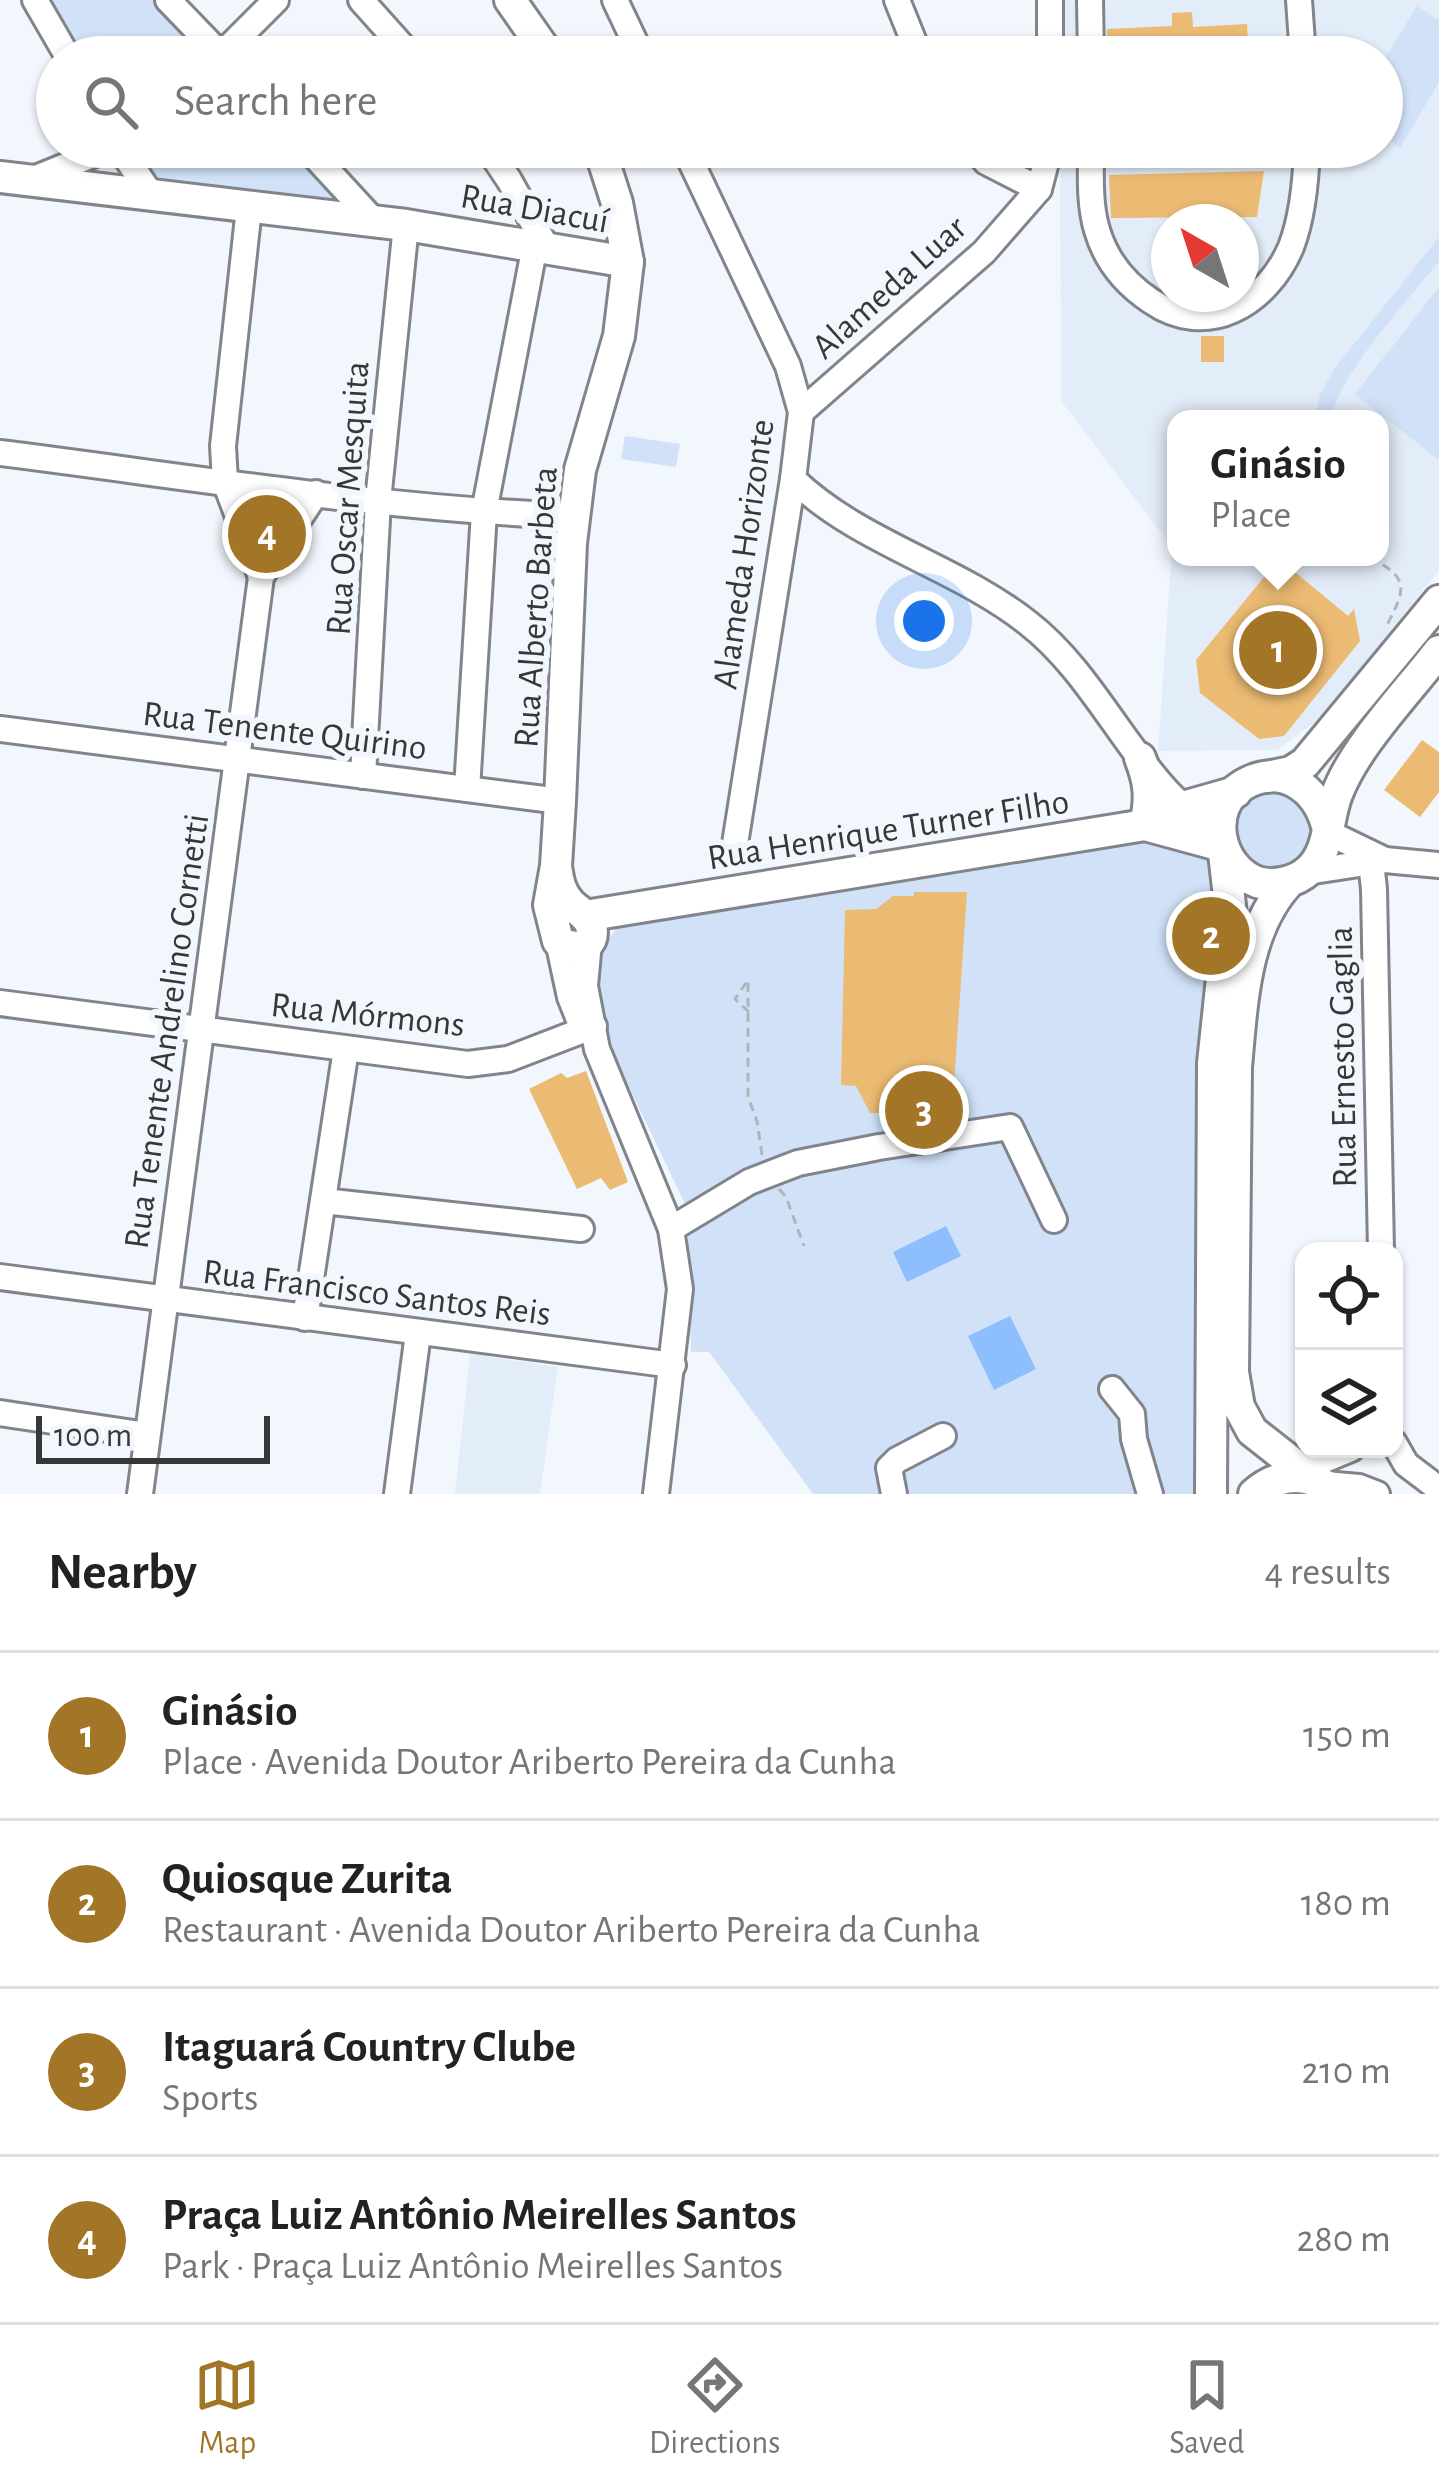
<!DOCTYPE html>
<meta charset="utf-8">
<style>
:root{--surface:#fff;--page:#f2f2f2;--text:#222;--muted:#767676;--line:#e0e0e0;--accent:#a37527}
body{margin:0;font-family:"Alegreya Sans",sans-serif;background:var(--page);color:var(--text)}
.controls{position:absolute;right:36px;bottom:36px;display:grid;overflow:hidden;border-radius:24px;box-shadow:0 3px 9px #0004}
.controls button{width:108px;height:108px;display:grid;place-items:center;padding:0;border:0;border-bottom:3px solid var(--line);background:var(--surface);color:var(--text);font:60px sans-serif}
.compass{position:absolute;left:1151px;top:204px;width:108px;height:108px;border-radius:50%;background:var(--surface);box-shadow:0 3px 9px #0004;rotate:321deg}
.scale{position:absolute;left:36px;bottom:30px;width:234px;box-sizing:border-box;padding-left:12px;border:6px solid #353739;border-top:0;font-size:33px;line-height:42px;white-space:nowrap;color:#353739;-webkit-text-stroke:9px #f2f7fd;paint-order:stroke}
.you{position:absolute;left:924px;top:621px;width:42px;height:42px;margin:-30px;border:9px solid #fff;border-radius:50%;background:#1a73e8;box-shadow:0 0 0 18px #1a73e833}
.badge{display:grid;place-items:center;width:78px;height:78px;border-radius:50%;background:var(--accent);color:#fff;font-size:39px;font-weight:700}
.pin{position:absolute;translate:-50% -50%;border:6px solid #fff;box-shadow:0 3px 12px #0006}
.popup{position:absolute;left:1167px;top:410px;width:222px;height:156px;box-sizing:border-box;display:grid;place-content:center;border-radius:24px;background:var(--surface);filter:drop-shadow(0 3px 9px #0005);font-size:39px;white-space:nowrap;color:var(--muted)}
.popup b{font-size:45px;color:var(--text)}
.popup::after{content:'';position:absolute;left:50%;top:100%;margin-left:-24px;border:24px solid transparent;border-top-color:var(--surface)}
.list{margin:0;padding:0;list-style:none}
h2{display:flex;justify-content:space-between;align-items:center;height:156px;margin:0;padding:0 48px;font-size:51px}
h2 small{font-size:39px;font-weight:400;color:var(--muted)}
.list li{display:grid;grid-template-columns:78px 1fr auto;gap:36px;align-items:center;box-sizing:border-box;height:168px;padding:0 48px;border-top:3px solid var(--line)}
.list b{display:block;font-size:45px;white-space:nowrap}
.list p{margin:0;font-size:39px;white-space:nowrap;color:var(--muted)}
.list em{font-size:39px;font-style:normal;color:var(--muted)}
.icon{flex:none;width:66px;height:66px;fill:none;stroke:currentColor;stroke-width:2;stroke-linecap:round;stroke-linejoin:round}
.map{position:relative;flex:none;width:1439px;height:1494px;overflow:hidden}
.search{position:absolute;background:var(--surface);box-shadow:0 3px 9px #0004;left:36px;right:36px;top:36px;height:132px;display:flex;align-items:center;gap:30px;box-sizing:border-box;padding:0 42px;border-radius:66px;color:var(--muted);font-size:45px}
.sheet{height:828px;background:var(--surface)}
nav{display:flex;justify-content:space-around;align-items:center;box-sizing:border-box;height:168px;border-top:3px solid var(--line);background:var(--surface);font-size:33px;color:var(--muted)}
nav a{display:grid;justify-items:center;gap:6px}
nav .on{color:var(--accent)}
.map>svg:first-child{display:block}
</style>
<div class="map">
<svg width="1439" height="1494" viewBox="0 0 1439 1494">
<rect width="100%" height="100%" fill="#f2f7fd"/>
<g fill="#e3edf9" fill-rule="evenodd">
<path d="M1059,0H1439V570L1323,716L1277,750L1158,751L1172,547L1061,401L1060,147H1382V57H1060ZM1169,222H1241V294H1169ZM1176,419H1380V557H1176Z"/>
<polygon points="470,1354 558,1367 540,1494 455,1494"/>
</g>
<g fill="#d1e2f8">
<polygon points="40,0 158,0 212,57 75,57"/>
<polygon points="1417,6 1439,20 1439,82 1400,148 1382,134 1382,63"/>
<polygon points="129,147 298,147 360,213 155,191"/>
<path d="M1439,237V261C1408,301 1340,372 1331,419H1315L1320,394L1335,368Z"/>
<polygon points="1439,287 1439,460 1355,394"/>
<polygon points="625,436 680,444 676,467 621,459"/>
<polygon points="228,484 315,496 261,572"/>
<path d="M1267,788L1294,792L1317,826L1301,864C1292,867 1280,873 1272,872C1243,870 1226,839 1236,812C1241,800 1256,794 1267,788Z"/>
<path d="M1154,837C1166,840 1182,841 1193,847C1229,868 1213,921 1211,957L1204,1494H813L709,1352H691L687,1208L593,1012L591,968L621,920L922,879Z"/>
</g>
<g fill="#8dbefe">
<polygon points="946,1226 961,1256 907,1282 893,1252"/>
<polygon points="1010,1316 1036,1369 994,1390 968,1336"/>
</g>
<g fill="#ebbb73">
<polygon points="1192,12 1193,27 1247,24 1249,57 1107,57 1107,29 1172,26 1172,13"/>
<polygon points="1264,171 1257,217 1111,218 1109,175"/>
<rect x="1201" y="336" width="23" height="26"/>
<polygon points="1270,570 1296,573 1348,616 1354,609 1360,641 1284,736 1259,739 1200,693 1196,660"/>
<polygon points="1422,740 1439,752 1439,792 1420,817 1384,790"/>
<polygon points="914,892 967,892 954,1084 938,1085 926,1112 870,1113 856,1086 841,1085 845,910 876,909 893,896 914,896"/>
<polygon points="586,1071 628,1182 610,1190 601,1178 577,1189 529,1089 561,1073 567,1078"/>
</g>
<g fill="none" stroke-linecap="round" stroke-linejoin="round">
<g stroke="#81858b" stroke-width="30">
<g id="minor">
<polyline points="35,0 68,57"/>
<polyline points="168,0 223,57"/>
<polyline points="361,0 412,57"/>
<polyline points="615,0 642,57"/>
<polyline points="897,0 920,57"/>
<polyline points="1090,0 1091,57"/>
<polyline points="1299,0 1303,57"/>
<polyline points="221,55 276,0"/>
<polyline points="1050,57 1050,0"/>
<polyline points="119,147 152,196"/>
<polyline points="306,147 375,222"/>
<polyline points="487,147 509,180 546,246"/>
<polyline points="684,147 788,366 801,412 793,479 734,850"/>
<polyline points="973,147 986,162 1039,189"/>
<path d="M1091,147C1091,173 1089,204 1097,230C1106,261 1124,283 1151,301C1207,340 1267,304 1291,247C1303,216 1306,180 1307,147"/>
<polyline points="31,180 112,147"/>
<polyline points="249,208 223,446 225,482 261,577"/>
<polyline points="801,412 984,252 1039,189 1050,147"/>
<path d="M0,453C191,477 382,509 574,516"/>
<path d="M793,479C859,543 956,566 1028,623C1087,669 1119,740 1169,793C1184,809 1202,821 1219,834"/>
<polyline points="0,729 560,801"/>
<polyline points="363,776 378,501 406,225"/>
<polyline points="467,789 484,512 535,245"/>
<polyline points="1327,832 1385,860"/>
<polyline points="1371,862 1374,889 1381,1251"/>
<polyline points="1307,872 1385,860 1439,865"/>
<polyline points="558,941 570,997 582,1027"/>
<polyline points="589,942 585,986 597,1049 671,1229 680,1289 656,1494"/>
<polyline points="0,1003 468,1064 508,1059 594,1026"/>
<polyline points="323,1201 581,1229"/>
<polyline points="671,1229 749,1182 798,1163 879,1147 1010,1127 1054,1220"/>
<polyline points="0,1277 673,1365"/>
<polyline points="305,1318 346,1049"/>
<polyline points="1112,1389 1132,1414 1134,1439 1150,1494"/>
<polyline points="0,1413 147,1435"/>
<polyline points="1394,1443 1406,1464 1439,1489"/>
<polyline points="1300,1466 1322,1461 1351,1449"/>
<polyline points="1325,1484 1359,1487 1377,1494"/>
<polyline points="140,1494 261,577 316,493"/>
<polyline points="397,1494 418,1333"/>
<polyline points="894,1494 889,1468 897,1460 943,1436"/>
</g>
</g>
<g stroke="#81858b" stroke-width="36">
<g id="major">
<polyline points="510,0 550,57"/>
<polyline points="0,177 406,225 628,262"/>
<path d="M1140,758C1150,783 1151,799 1145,825"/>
<polyline points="1267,777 1291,772 1305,763 1439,601"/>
<polyline points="1145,825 1222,846"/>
<path d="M1327,826C1317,788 1282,762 1243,785C1206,807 1217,867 1257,882C1274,887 1296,882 1309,870C1330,851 1327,819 1337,794C1355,746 1407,693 1439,651"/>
<path d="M556,866C558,880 560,893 571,904C578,911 588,915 591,926C597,950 573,951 558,941L549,905L556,866L560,801L571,543L580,470L619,336L628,262L617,203L599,147"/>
<path d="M1289,882C1244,930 1242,1004 1236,1067L1233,1372L1239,1407L1252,1431L1313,1479"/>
<polyline points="585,916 1145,825 1183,807 1236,792"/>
<polyline points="1211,1494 1213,1063 1222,978 1232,923 1224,853"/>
<path d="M1254,1494C1280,1471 1312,1472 1337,1494"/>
</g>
</g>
<g stroke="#b1b5b9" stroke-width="3" stroke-dasharray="9 6" stroke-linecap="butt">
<path d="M1370,557C1410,579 1406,588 1387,625"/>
<polyline points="749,1012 735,999 748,980 748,1097 757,1121 762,1155"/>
<polyline points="779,1189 786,1197 804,1246"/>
</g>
<use href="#minor" stroke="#fff" stroke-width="24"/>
<use href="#major" stroke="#fff" stroke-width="30"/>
</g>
<g text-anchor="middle" stroke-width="12" stroke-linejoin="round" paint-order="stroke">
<g font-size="36" fill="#353739" stroke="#f2f7fd">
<text transform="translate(535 207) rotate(10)" y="13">Rua Diacuí</text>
<text transform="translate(888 286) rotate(-42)" y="13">Alameda Luar</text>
<text transform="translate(346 498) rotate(-86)" y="13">Rua Oscar Mesquita</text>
<text transform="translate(742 554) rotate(-82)" y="13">Alameda Horizonte</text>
<text transform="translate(534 607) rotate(-86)" y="13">Rua Alberto Barbeta</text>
<text transform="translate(285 729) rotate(7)" y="13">Rua Tenente Quirino</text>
<text transform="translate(888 828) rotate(-9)" y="13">Rua Henrique Turner Filho</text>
<text transform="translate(368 1013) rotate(6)" y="13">Rua Mórmons</text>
<text transform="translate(165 1031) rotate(-82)" y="13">Rua Tenente Andrelino Cornetti</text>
<text transform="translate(1341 1057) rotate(-91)" y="13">Rua Ernesto Gaglia</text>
<text transform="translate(377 1291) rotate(7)" y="13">Rua Francisco Santos Reis</text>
</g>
</g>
</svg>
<div class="controls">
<button><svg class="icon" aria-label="locate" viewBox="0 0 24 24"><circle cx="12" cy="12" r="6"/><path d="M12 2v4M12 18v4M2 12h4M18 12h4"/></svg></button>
<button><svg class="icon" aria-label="layers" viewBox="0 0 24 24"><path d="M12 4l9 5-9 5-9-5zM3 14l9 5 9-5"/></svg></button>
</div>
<svg class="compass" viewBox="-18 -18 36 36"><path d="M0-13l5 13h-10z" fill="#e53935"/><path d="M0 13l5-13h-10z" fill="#767676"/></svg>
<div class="scale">100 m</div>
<div class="you"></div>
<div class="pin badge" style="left:1278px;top:650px">1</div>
<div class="popup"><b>Ginásio</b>Place</div>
<div class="pin badge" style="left:1211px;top:936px">2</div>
<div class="pin badge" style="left:924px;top:1110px">3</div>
<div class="pin badge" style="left:267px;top:534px">4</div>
<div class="search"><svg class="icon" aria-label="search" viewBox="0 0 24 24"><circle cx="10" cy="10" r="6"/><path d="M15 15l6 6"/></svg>Search here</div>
</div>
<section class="sheet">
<h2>Nearby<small>4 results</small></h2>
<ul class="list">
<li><span class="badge">1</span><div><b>Ginásio</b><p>Place · Avenida Doutor Ariberto Pereira da Cunha</p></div><em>150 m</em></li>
<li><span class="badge">2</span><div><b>Quiosque Zurita</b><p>Restaurant · Avenida Doutor Ariberto Pereira da Cunha</p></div><em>180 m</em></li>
<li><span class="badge">3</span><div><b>Itaguará Country Clube</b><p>Sports</p></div><em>210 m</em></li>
<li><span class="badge">4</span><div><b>Praça Luiz Antônio Meirelles Santos</b><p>Park · Praça Luiz Antônio Meirelles Santos</p></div><em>280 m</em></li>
</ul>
</section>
<nav>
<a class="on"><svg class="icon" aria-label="map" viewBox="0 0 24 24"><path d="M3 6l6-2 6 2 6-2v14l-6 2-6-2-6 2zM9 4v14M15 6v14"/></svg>Map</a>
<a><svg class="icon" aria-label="directions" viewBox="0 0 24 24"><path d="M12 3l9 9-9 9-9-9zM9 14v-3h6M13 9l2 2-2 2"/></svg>Directions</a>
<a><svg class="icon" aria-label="saved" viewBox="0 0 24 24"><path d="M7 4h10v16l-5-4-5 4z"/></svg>Saved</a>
</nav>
